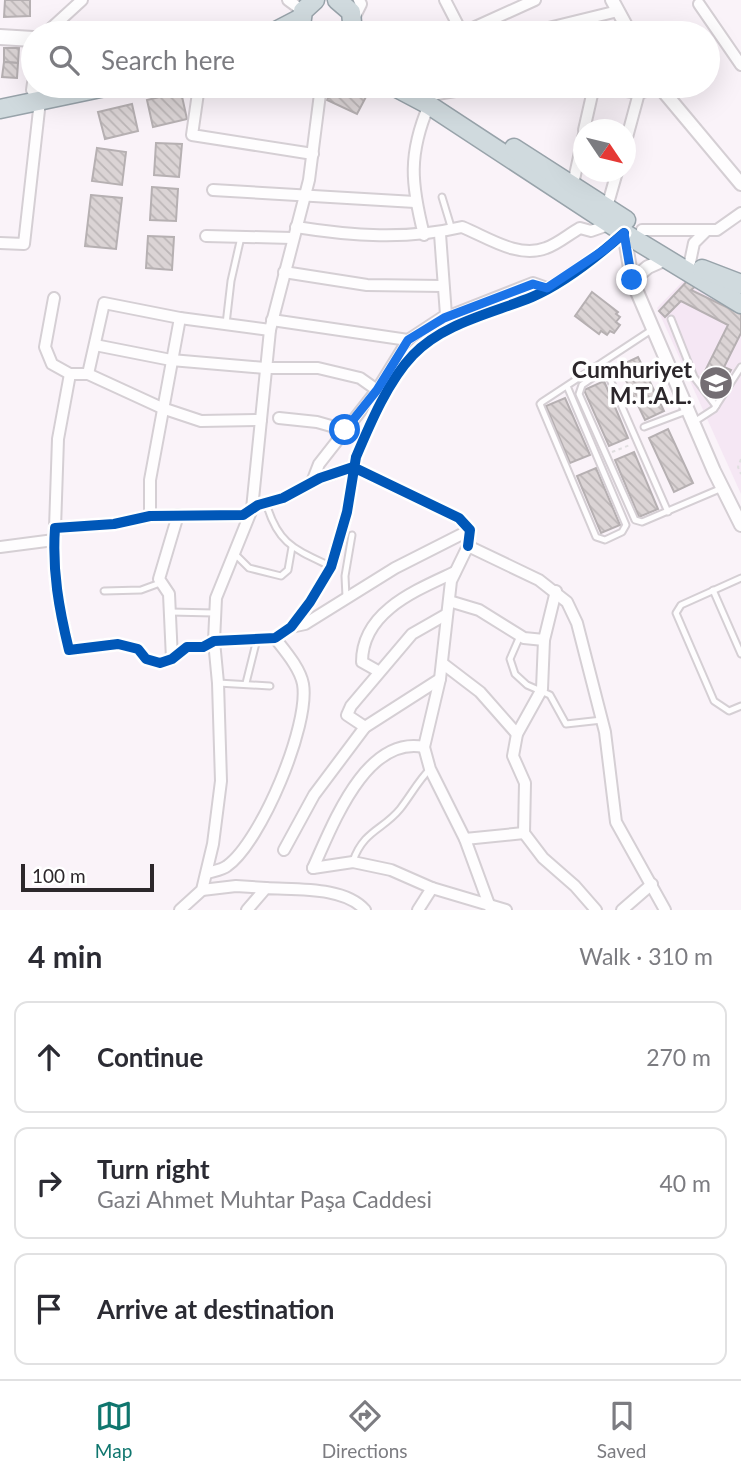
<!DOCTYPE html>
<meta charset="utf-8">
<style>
:root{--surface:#fff;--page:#f7f7f7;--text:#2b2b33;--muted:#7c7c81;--line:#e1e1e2;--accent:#0f766e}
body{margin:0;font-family:Lato,sans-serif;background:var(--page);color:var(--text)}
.compass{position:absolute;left:573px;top:119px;width:63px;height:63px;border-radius:50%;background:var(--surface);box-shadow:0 7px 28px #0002;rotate:125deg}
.scale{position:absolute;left:21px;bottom:18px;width:133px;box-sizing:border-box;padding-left:7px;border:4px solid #2c272b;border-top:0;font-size:19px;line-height:24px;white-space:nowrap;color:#2c272b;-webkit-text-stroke:5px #fff;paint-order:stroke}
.stop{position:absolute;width:21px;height:21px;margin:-16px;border:5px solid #1a73e8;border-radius:50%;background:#fff}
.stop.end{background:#1a73e8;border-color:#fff;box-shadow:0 2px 7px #0008}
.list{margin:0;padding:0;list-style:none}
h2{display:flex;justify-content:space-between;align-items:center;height:91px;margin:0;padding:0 28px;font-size:30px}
h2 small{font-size:23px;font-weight:400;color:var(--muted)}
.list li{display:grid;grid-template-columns:46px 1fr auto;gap:21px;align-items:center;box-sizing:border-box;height:112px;margin:0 14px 14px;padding:0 14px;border:2px solid var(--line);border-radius:14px}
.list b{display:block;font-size:26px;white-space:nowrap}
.list p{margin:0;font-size:23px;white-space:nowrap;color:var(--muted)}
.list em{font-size:23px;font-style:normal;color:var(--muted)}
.icon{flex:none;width:38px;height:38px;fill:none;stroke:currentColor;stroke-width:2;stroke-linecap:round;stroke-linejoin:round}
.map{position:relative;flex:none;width:741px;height:910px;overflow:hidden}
.search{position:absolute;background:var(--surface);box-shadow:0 7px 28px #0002;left:21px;right:21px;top:21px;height:77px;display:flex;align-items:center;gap:18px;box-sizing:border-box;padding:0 24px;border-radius:38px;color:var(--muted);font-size:26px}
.sheet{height:469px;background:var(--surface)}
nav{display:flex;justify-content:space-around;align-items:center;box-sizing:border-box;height:98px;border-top:2px solid var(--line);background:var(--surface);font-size:19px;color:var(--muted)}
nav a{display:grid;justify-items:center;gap:4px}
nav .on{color:var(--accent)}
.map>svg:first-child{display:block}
</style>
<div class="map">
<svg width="741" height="910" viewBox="0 0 741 910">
<defs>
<pattern id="building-back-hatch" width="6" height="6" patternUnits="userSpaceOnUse" patternTransform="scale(1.75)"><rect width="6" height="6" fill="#dbd4d5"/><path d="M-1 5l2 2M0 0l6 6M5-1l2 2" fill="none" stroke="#bcb6b7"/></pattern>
</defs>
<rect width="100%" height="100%" fill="#faf3f9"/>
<polygon fill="#f5e7f4" points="687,277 741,315 741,494 657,308"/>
<g fill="url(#building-back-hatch)" stroke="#b6b0b2" stroke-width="2">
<polygon points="5,0 30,0 30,16 4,17"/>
<polygon points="4,48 19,48 18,63 4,62"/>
<polygon points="4,62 18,63 17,78 2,77"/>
<polygon points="333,86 348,86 367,95 357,114 327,100"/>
<polygon points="181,92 187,119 153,127 147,100"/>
<polygon points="132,104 138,131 105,139 98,112"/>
<polygon points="156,143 182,144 179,177 154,175"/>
<polygon points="97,148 126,152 122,185 92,181"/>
<polygon points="152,187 178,189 176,221 150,220"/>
<polygon points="91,195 122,198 116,249 85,246"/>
<polygon points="148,236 174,237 172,270 146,268"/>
<polygon points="690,278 697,285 691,290 741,314 741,333 724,367 731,370 724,383 704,373 728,325 681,301 665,317 659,311"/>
<polygon points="592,292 618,312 616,314 620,317 616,322 620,325 614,333 610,331 607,335 601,331 599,334 575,316"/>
<polygon points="638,357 664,411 645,420 619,366"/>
<polygon points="604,381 628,438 609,446 584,390"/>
<polygon points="565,398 590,455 570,463 546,406"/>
<polygon points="668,429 693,483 674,492 649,438"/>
<polygon points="634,452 658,509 639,517 615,460"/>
<polygon points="596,468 620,525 601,533 577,476"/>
</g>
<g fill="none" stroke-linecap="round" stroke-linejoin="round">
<g stroke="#d5cfd4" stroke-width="9">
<g id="service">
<polyline points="442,197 452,230"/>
<polyline points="671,319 694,377 716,406"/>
<polyline points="226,324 231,281 241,237"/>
<polyline points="605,368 668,512"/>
<polyline points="605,369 582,385 579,394 635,520 642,522 722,488"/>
<polyline points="567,386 626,525 622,532 605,540 596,537 540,404 542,402 653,329"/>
<polyline points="694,422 714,409 741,367"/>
<polyline points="644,427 689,410"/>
<path d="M266,503C278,544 294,549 330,566"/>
<polyline points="234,553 249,568 281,576 288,570 292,547"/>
<polyline points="741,578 681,605 676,613 714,701 729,711 741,706"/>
<polyline points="713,590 741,654"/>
<polyline points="104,591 141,590 160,583"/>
<polyline points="346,597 345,576 352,535"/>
<polyline points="170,612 214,613"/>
<polyline points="520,636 510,659 515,674 527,685 550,695 566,724 602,720"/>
<polyline points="218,683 270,686"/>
<polyline points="246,683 257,639"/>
<path d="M353,861C364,830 383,830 400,809C411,795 418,781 430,769"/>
</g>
</g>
<g stroke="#d5cfd4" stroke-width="14">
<g id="minor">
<polyline points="288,0 303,11"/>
<polyline points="445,0 462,33 535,0"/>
<polyline points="699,4 741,65"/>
<polyline points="353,20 361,4 359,0"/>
<polyline points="46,33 82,0"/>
<polyline points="528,33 618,11"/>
<polyline points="199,86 192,135 313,154"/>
<polyline points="596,86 639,93 660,87"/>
<polyline points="431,95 485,86"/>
<polyline points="584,130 594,86"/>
<polyline points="626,141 639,93"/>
<polyline points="573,184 584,134"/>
<polyline points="213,190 415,202"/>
<polyline points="607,207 617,172"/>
<path d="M296,227C352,236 407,240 462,227C487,237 518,259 546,248C558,244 569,234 580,228L591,231L611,224"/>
<polyline points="642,230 717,230 741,213"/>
<path d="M424,235C411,184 408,154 429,105"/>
<polyline points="206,236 292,238"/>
<polyline points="0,243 24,244 40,101 32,90 33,83"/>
<polyline points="690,262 694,243 706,231"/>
<polyline points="284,272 367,285 442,286"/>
<polyline points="54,298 45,347 52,364 70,374 88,374 162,408 201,421 261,420"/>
<polyline points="444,318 533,283 547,288"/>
<polyline points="272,320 408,340"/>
<polyline points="95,345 171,360 265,368 318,368 360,378 377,390"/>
<polyline points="88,374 104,303 180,318 270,330"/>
<polyline points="279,418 317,422 345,430"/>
<polyline points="312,482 319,464 377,390 408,340 446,315 440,234"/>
<polyline points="150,516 150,480 180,318"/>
<polyline points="55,528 58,439 70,374"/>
<path d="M468,546L470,530L459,518L353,467L320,478L283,498L258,505L243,515L150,516L114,524L55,528C52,571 59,609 69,650L118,644L138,649L146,659L160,663L172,659L187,647H203L214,641L275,638L291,627L310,602L331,567L347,512L356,457C370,424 388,381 413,355C443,323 493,313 532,297C565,283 598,256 624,233"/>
<polyline points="0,547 54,540"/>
<polyline points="556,591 544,640 542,689 517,734 513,756 525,783 524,833 543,858 575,886 596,910"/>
<polyline points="449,601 479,610 524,638 544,640"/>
<polyline points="291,627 305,624 395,568 470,530"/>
<polyline points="172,659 169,594 159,579 178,515"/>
<polyline points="442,663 480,692 517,734"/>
<path d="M378,671L362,662C362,611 417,590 455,572"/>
<polyline points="365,727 347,715 351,706 412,634 447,614"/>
<polyline points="465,839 524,833"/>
<polyline points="284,850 314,795 365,727 440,679"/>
<polyline points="313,868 353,862 391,870 432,888 506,910"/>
<path d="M313,868C332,827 365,735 424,747"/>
<path d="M207,873C213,871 222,870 227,866C261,842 310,725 303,684C300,668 285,651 275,638"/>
<polyline points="202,890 236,886 266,888"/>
<polyline points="180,910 202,890 213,844 221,781 218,683 214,641 216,598 252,509 270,330 309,180 321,86"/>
<path d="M247,910L266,888C295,890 344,886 365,910"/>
<polyline points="418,910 432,888"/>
<polyline points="491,910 465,839 430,769 424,747 440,679 451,581 468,546 539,580 567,602 577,623 605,732 616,822 665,910"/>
<polyline points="622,910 652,884"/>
</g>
</g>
<g stroke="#d5cfd4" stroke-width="16">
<g id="tertiary">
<polyline points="612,0 630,33"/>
<polyline points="659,86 741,184"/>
<polyline points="624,233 632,280 714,471 741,525"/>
<polyline points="632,280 648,267 666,259"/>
</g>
</g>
<g stroke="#d5cfd4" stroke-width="18">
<polyline id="secondary" points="0,37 33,39"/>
</g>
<g stroke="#98a3aa" stroke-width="21">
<g id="trunk">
<polyline points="337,0 351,12 353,33"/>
<polyline points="272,33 299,19"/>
<polyline points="300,33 303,11 315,0"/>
<polyline points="393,86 429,105 624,233 741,304"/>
<polyline points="0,109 110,86"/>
<polyline points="514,148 626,220"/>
<polyline points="702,269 741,284"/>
</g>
</g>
<g stroke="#e0dee0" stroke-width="2" stroke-dasharray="3.5 3.5" stroke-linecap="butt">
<polyline points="612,452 630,445"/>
<polyline points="741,459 738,467 741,474"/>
</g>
<use href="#service" stroke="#fefdfe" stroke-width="5"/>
<use href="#minor" stroke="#fefdfe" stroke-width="10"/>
<use href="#tertiary" stroke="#fefdfe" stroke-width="12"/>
<use href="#secondary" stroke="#fefdfe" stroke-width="14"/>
<use href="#trunk" stroke="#d0dade" stroke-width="18"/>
<g stroke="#fff" stroke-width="15">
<path id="cycleway" d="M468,546L470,530L459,518L353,467L320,478L283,498L258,505L243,515L150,516L114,524L55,528C52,571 59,609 69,650L118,644L138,649L146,659L160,663L172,659L187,647H203L214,641L275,638L291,627L310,602L331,567L347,512L356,457C370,424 388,381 413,355C443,323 493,313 532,297C565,283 598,256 624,233"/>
</g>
<use href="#cycleway" stroke="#0057b8" stroke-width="10"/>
</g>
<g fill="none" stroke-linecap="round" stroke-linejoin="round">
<polyline stroke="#1a73e8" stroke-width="9" points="345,430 377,390 408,340 444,318 533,284 547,288 604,250 624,233 632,280"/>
</g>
<defs>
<g id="school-disc" transform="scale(1.75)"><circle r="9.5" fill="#746e73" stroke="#fff"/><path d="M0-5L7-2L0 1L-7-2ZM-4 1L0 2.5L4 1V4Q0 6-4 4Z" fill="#fff"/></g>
</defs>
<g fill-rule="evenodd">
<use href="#school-disc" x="716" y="383"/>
</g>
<g text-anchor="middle" stroke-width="7" stroke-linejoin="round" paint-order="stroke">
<g font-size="23" font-weight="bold" fill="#2c272b" stroke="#fff" text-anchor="end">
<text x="692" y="378">Cumhuriyet<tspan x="692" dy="26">M.T.A.L.</tspan></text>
</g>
</g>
</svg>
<svg class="compass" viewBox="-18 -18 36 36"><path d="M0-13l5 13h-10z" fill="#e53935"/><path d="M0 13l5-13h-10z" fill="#7c7c81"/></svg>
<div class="scale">100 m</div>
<div class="stop" style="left:345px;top:430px"></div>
<div class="stop end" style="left:632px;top:280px"></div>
<div class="search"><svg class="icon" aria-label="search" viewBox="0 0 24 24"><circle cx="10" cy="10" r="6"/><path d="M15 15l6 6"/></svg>Search here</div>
</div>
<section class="sheet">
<h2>4 min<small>Walk · 310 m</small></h2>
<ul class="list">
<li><svg class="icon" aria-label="ahead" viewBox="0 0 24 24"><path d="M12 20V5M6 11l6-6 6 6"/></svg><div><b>Continue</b></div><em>270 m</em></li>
<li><svg class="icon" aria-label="right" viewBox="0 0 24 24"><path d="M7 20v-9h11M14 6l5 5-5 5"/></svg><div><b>Turn right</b><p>Gazi Ahmet Muhtar Paşa Caddesi</p></div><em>40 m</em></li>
<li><svg class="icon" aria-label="arrive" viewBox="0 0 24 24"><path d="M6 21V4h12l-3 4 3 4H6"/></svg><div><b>Arrive at destination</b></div></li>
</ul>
</section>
<nav>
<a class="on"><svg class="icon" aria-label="map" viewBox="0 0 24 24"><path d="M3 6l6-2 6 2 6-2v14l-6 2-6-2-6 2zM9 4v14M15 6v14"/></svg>Map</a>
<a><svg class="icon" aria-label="directions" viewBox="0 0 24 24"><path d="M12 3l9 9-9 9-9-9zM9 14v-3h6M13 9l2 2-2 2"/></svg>Directions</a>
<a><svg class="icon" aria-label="saved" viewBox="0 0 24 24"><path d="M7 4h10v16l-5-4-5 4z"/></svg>Saved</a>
</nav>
